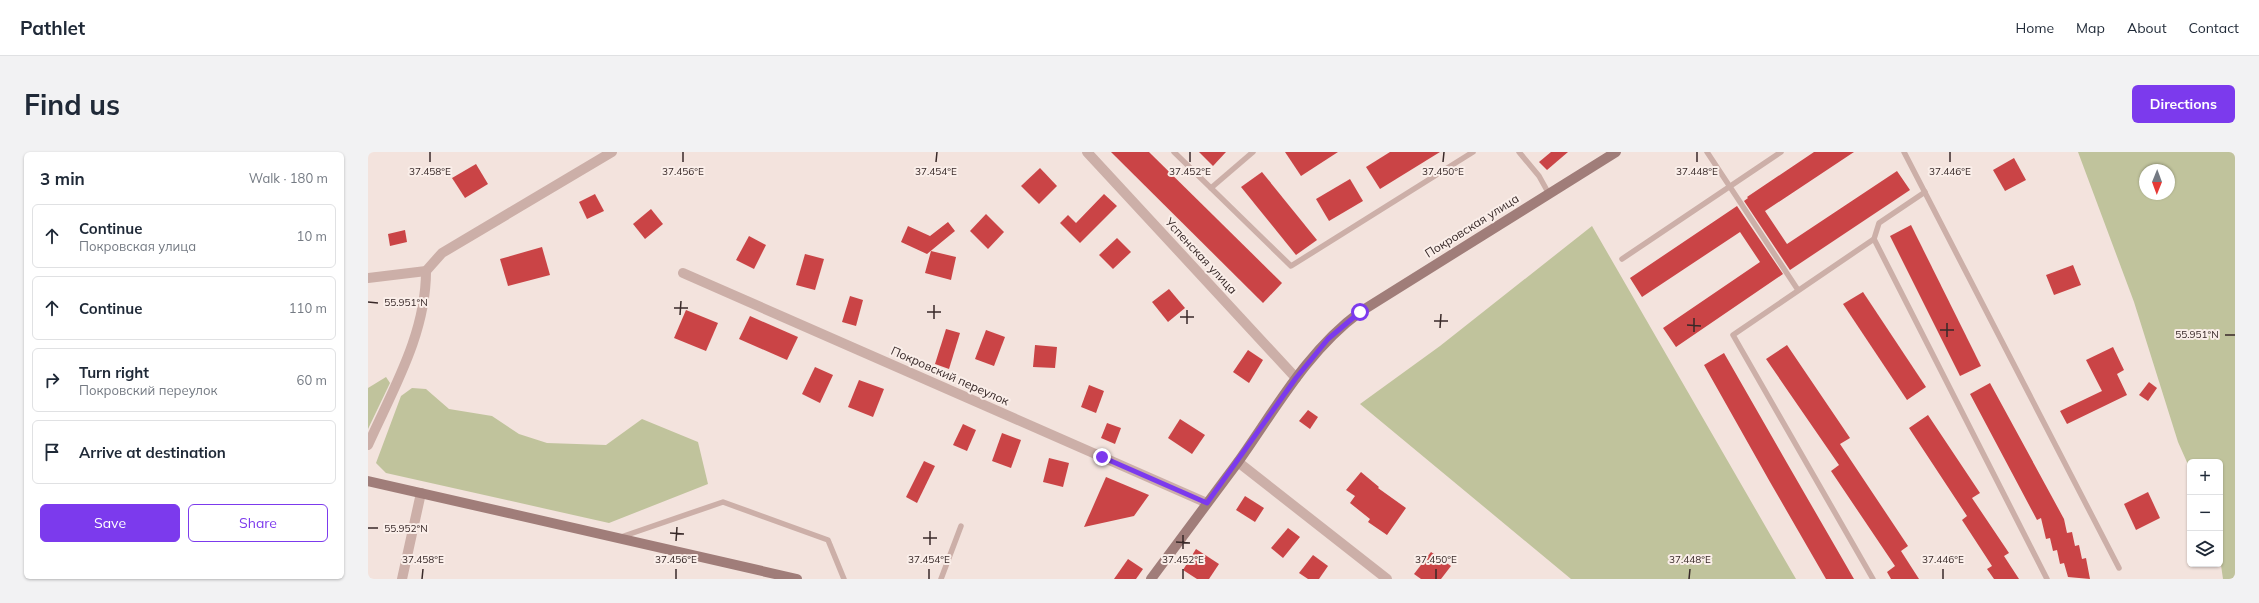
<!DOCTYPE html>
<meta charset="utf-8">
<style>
:root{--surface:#fff;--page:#f2f2f3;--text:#1f2937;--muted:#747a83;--line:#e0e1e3;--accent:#7c3aed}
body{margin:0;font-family:Mulish,sans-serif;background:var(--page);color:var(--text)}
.controls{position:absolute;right:12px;bottom:12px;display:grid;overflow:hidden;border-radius:6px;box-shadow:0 1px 3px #0004}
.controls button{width:36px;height:36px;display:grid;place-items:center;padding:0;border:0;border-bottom:1px solid var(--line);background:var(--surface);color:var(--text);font:20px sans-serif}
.compass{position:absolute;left:1771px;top:12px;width:36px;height:36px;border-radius:50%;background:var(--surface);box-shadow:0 1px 3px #0004;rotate:181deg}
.stop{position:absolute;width:12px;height:12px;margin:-9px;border:3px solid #7c3aed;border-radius:50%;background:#fff}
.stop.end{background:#7c3aed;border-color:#fff;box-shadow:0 1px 4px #0008}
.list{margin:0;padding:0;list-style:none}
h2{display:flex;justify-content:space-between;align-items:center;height:52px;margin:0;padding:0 16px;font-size:17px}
h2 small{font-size:13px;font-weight:400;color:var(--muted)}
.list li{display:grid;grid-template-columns:26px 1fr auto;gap:12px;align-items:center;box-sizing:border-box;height:64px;margin:0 8px 8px;padding:0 8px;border:1px solid var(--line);border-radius:6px}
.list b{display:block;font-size:15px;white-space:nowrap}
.list p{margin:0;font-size:13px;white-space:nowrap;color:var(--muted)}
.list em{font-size:13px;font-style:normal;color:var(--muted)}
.actions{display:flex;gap:8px;padding:12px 16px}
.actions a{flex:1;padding:9px 0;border:1px solid var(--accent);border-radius:6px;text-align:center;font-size:14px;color:var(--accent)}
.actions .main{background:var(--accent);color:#fff}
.icon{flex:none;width:22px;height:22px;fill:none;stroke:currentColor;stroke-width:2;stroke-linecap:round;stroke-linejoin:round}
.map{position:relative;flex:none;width:1867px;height:427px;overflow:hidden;border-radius:6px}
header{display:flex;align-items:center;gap:24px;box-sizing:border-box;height:56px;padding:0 20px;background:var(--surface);border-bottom:1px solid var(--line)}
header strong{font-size:19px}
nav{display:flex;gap:22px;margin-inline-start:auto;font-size:14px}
.intro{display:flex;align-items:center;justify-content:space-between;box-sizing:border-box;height:96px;padding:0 24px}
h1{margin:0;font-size:28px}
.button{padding:10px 18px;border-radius:6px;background:var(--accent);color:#fff;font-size:14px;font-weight:700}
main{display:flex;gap:24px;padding:0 24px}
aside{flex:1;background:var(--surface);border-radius:6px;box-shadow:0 1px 3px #0004}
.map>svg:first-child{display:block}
</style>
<header>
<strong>Pathlet</strong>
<nav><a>Home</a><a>Map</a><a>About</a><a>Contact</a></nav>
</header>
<div class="intro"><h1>Find us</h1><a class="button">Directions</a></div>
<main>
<aside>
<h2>3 min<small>Walk · 180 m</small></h2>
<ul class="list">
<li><svg class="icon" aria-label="ahead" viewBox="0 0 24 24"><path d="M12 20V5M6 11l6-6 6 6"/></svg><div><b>Continue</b><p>Покровская улица</p></div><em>10 m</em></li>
<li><svg class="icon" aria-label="ahead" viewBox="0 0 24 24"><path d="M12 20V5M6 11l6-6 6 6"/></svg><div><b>Continue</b></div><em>110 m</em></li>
<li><svg class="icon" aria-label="right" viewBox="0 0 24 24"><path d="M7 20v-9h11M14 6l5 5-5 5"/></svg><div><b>Turn right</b><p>Покровский переулок</p></div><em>60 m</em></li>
<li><svg class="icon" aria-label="arrive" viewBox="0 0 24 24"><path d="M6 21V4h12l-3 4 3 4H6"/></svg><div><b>Arrive at destination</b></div></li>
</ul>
<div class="actions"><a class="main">Save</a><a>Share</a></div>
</aside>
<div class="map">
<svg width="1867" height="427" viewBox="0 0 1867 427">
<rect width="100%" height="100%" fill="#f3e3dd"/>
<g fill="#c0c39c" fill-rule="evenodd">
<path d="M1710,0H1867V427H1855L1852,406V310H1822V317L1810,290L1766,150ZM1777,18H1801V42H1777Z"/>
<polygon points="1224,74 1399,377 1428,427 1203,427 992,252 1072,194"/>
<polygon points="18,225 22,231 0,277 0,236"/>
<polygon points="44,236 58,237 81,257 124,264 151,282 179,291 238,293 274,267 330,290 340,332 241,371 18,321 8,311 33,244"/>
</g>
<g fill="#ca4446">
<polygon points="743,0 781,0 914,131 895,151"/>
<polygon points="831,0 858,0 845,14"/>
<polygon points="917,0 970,0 933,24"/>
<polygon points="1022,0 1072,0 1012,37 998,15"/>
<polygon points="1183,0 1200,0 1179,18 1171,10"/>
<polygon points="1446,0 1486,0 1397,59 1419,92 1529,19 1542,38 1422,118 1376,49 1380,46 1379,45"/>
<polygon points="1646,6 1658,28 1637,39 1625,18"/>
<polygon points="108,12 120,32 97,46 84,26"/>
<polygon points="672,16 689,34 671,52 653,34"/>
<polygon points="894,20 949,88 928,103 873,35"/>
<polygon points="982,27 995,49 961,69 948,47"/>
<polygon points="227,42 236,59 219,67 211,50"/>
<polygon points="736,42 749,54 712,91 692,71 700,63 708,71"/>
<polygon points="1369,54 1415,122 1308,195 1295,176 1392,110 1372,80 1274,145 1262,126"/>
<polygon points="283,57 295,72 277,87 265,72"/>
<polygon points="618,62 636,80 620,97 602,79"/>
<polygon points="580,70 587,79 559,102 533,90 540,74 562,84"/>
<polygon points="1543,73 1613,214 1592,224 1522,84"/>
<polygon points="37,78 39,90 22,94 20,82"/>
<polygon points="381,84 398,93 386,117 368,108"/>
<polygon points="749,86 763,100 745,117 731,103"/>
<polygon points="174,95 182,123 140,134 132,107"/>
<polygon points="563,99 588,105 583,128 557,121"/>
<polygon points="437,102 456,107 447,138 428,133"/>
<polygon points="1705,113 1713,133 1686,143 1678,123"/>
<polygon points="801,137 817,156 800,170 784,150"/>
<polygon points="1495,140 1558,235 1539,248 1475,152"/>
<polygon points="482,144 495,148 488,174 474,170"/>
<polygon points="318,158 350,171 338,199 306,186"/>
<polygon points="382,164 430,185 419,208 371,187"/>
<polygon points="578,177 592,181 581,217 567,212"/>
<polygon points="618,178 637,185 626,214 607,207"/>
<polygon points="667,193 689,195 687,216 665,215"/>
<polygon points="1419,193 1482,286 1472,292 1540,394 1533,399 1551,427 1523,427 1519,420 1527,414 1463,319 1471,313 1398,207"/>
<polygon points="1745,195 1756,218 1749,222 1759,243 1699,272 1692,259 1734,239 1718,208"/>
<polygon points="880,198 895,208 881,231 865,220"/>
<polygon points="1356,201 1419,311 1486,427 1458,427 1402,330 1336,213"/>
<polygon points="447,215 465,223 452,251 434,242"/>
<polygon points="491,228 516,237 505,265 480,255"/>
<polygon points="1781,230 1789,236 1780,249 1771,243"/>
<polygon points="1622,231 1696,367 1699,381 1704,380 1707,394 1711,393 1714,407 1718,406 1722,427 1700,425 1696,411 1692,412 1689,398 1685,399 1682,386 1678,387 1673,366 1669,368 1602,242"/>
<polygon points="721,233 736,239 728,261 713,255"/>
<polygon points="940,258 950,265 942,277 931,269"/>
<polygon points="1560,263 1612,341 1604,346 1641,401 1636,404 1651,427 1626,427 1619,417 1624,414 1594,368 1599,364 1541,276"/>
<polygon points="812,267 837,283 824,302 800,286"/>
<polygon points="739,271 753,276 747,292 733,286"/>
<polygon points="595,272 608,278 599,299 585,293"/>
<polygon points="634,281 653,288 643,316 624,309"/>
<polygon points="681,306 701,311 695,335 675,330"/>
<polygon points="556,309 567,314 549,351 538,345"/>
<polygon points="993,320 1011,335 1010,336 1038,356 1019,383 1000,370 1002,367 982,351 987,344 978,338"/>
<polygon points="738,325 781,343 766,364 716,375"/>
<polygon points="1780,340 1792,366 1768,378 1756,352"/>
<polygon points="877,344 896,356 887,370 868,358"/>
<polygon points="920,376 932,385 915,406 903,396"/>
<polygon points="828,397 851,412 841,427 829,427 815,418"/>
<polygon points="1063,400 1083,414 1073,427 1053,427 1046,422"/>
<polygon points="945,403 960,414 951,427 940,427 931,421"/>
<polygon points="760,407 775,417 768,427 746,427"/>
</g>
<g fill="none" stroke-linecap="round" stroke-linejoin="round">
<g stroke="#ccafa8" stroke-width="5.5">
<polyline points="806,0 923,114 1105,0"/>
<polyline points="1151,0 1171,24 1181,42"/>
<polyline points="1339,0 1430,138"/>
<polyline points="1536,0 1751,416"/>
<polyline points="843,36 885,0"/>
<polyline points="1506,87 1679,427"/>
<polyline points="1254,107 1413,0"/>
<polyline points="253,385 355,350 460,388 476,427"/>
<polyline points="573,427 593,374"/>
<polyline points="1505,427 1365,183 1506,87 1511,71 1557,40"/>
</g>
<g stroke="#ccafa8" stroke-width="10">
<polyline points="719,0 928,226"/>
<polyline points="315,121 839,351"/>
<polyline points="0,126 58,119 74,101 244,0"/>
<path d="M0,293C25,237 58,182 58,119"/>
<polyline points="870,310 1019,427"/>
<polyline points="34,427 53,341"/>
</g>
<g stroke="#a07d79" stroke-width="10">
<polyline points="0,329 429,427"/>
<path d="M783,427C812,388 841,349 870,310C907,258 939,199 992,160L1248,0"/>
</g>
</g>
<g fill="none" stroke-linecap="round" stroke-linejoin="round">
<polyline stroke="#7c3aed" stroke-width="5" points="734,305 839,351 928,226 960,187 992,160"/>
</g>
<path fill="none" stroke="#382928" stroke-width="1.5" d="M62,10V0M315,10V0M568,10L569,0M822,10V0M1075,10L1076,0M1329,10V0M1582,10V0M0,150L10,151M306,156H320M559,160H573M312,163L313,149M812,165H826M566,167V153M1066,169H1080M819,172V158M1319,173L1333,174M1072,176L1073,162M1572,178H1586M1326,180V166M1857,183H1867M1579,185V171M0,376H10M302,381L316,382M555,386H569M308,389L309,375M808,390L822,391M562,393V379M815,397V383M54,427L55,417M308,427V417M561,427V417M815,427V417M1068,427V417M1321,427L1322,417M1575,427V417"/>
<g text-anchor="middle" stroke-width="4" stroke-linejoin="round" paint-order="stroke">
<g font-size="12" fill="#382928" stroke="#faeee9">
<text transform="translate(1104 74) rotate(-32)" y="4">Покровская улица</text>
<text transform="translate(833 104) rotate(47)" y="4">Успенская улица</text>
<text transform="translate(582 224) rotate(24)" y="4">Покровский переулок</text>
</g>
</g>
<g font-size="10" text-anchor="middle" fill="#382928" stroke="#faeee9" stroke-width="4" stroke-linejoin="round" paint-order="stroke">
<text x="62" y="23">37.458°E</text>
<text x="315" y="23">37.456°E</text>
<text x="568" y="23">37.454°E</text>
<text x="822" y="23">37.452°E</text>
<text x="1075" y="23">37.450°E</text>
<text x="1329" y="23">37.448°E</text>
<text x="1582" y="23">37.446°E</text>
<text x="38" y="154">55.951°N</text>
<text x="1829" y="186">55.951°N</text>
<text x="38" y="380">55.952°N</text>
<text x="55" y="411">37.458°E</text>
<text x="308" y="411">37.456°E</text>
<text x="561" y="411">37.454°E</text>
<text x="815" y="411">37.452°E</text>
<text x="1068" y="411">37.450°E</text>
<text x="1322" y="411">37.448°E</text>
<text x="1575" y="411">37.446°E</text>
</g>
</svg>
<div class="controls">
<button>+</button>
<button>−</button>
<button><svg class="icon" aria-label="layers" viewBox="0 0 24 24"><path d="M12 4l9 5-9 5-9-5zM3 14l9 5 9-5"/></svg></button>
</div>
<svg class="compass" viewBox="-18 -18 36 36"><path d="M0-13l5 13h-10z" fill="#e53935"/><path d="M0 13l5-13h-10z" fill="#747a83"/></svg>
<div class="stop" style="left:992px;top:160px"></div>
<div class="stop end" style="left:734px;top:305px"></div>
</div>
</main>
